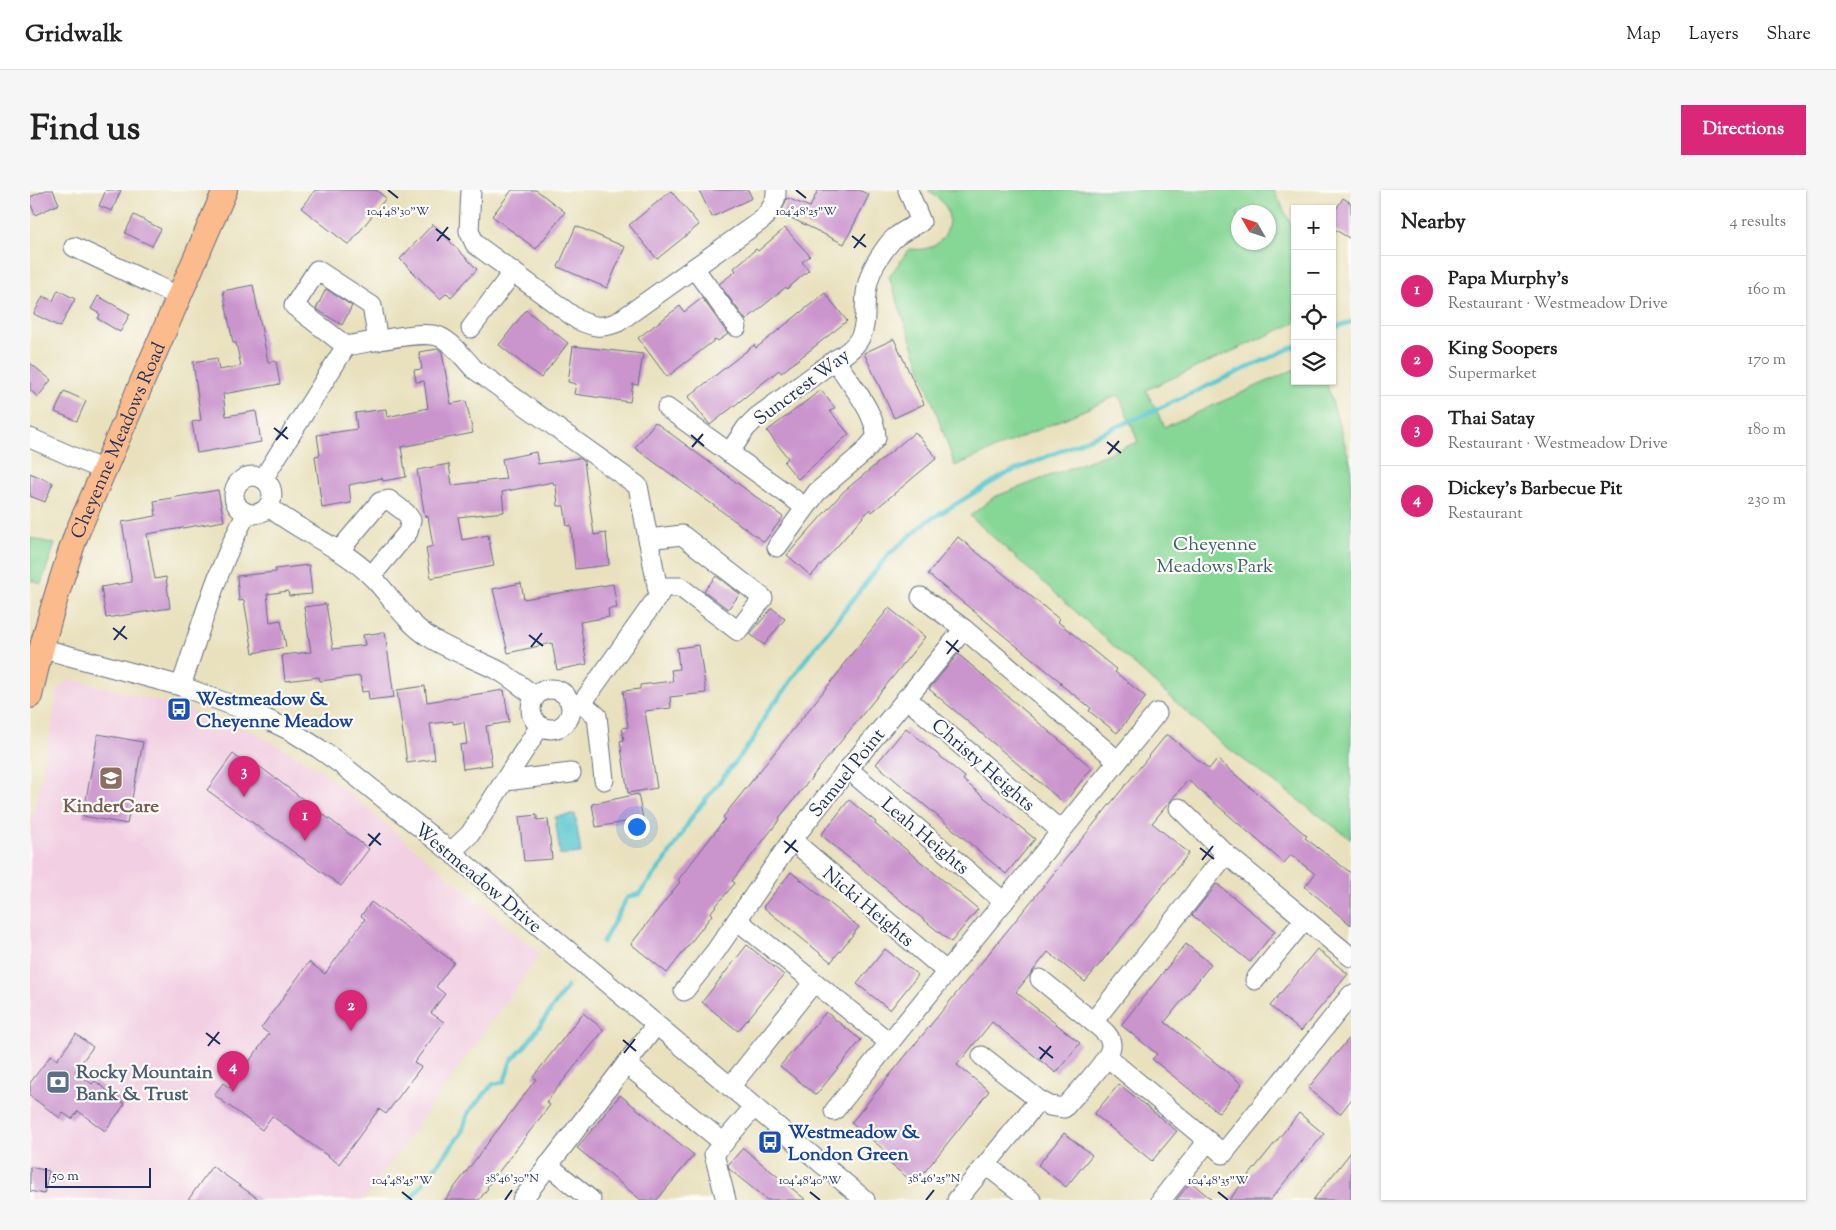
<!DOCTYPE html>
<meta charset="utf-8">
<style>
:root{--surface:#fff;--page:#f6f6f6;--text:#222;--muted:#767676;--line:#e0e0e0;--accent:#db2777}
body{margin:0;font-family:"Sorts Mill Goudy",serif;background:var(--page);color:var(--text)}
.controls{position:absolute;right:15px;top:15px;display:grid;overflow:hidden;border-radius:0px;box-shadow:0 1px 4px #0004}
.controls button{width:45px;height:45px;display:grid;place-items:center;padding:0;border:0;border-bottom:1px solid var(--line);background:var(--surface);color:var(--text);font:25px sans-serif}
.compass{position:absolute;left:1201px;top:15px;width:45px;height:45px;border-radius:50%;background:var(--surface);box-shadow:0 1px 4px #0004;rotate:309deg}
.scale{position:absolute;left:15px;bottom:12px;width:106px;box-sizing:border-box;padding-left:5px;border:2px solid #1b2f5e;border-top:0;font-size:14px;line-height:18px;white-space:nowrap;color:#1b2f5e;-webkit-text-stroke:4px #fdfcf7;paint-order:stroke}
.you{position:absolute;left:606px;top:636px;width:18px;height:18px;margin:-12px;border:4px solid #fff;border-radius:50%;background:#1a73e8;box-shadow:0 0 0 8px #1a73e833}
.badge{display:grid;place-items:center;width:32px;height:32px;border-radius:50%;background:var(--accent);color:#fff;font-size:16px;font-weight:700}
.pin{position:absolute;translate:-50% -41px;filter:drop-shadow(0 1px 2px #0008)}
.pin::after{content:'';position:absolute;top:26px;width:18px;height:15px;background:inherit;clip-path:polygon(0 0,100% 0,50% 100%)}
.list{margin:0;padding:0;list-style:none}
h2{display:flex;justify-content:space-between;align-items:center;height:65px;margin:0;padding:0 20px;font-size:21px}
h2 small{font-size:16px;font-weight:400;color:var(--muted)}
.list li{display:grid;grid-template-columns:32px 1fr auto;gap:15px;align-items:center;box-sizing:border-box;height:70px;padding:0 20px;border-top:1px solid var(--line)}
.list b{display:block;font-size:19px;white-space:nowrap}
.list p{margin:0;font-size:16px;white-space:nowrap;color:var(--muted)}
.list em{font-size:16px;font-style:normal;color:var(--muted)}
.icon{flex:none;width:28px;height:28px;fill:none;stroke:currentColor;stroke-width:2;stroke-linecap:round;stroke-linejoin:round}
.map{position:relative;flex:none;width:1321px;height:1010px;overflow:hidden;border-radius:0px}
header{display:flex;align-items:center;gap:30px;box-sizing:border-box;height:70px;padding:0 25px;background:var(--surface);border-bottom:1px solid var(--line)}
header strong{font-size:24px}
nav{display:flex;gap:28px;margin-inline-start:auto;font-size:18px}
.intro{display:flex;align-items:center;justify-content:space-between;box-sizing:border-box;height:120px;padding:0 30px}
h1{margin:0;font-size:35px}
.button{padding:12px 22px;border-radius:0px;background:var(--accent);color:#fff;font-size:18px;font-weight:700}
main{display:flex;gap:30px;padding:0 30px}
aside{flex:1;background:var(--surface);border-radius:0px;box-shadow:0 1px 4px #0004}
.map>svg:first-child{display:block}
</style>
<header>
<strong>Gridwalk</strong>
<nav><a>Map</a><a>Layers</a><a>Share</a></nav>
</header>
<div class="intro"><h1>Find us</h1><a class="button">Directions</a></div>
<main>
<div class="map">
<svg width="1321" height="1010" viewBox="0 0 1321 1010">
<rect width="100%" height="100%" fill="#fdfcf7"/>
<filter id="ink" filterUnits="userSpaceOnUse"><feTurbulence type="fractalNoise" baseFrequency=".02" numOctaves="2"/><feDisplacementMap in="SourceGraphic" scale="10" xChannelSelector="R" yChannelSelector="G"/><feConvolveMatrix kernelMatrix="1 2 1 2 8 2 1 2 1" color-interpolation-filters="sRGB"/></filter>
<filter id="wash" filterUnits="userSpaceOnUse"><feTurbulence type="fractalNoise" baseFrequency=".0096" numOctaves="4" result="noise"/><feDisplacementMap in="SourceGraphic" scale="20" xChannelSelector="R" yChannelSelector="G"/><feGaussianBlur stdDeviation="1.12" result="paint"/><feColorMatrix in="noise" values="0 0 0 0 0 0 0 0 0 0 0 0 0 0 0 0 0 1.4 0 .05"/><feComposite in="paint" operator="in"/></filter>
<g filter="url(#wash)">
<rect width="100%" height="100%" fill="#e9e1be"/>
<polygon fill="#f2cfe2" points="40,489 155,518 221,541 291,580 510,764 334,1010 0,1010 0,643 29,498"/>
<g fill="#86d695" stroke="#50827a" fill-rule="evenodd">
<path d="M898,0H1244L1265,42V133L1116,200L1135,237L1265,179V191H1296L1321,275V649L1191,553L940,326L964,307L1108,252L1089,205L925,276L859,87L879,59C883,59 890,60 894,59C916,55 926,30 913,13C909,8 903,4 898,0ZM1238,22V52H1208V22Z"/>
<polygon points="0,348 25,354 11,394 0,390"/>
</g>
<polygon fill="#5ac7cf" stroke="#3a7b96" points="545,624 551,663 530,665 525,627"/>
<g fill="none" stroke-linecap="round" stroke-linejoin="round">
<g stroke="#5ac7cf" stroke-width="4.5">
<polyline points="1302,138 1321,132"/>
<polyline points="573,752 597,708 609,704 635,671 664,624 723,550 737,522 755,500 772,474 858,365 896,332 974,285 1123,221 1265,156"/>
<polyline points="380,1010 431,944 439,922 463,894 474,892 481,871 496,855 537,797"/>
</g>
</g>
<g id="blocks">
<g fill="#ca94cd">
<polygon points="16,0 23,0 29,14 5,25 0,12 0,7"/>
<polygon points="76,0 91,0 82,21 69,16"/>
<polygon points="285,0 346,0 356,8 319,55 271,18"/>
<polygon points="482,0 506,0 535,22 506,59 462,26"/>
<polygon points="669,0 718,0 722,8 682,27"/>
<polygon points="788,0 829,0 839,5 814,54 751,23 757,8 780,17"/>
<polygon points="641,1 669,35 627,69 599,35"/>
<polygon points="1313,8 1321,13 1321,49 1302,38 1302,26"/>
<polygon points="104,25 131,39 122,56 95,43"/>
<polygon points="403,34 447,79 421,107 417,103 410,109 370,69"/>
<polygon points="546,36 595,57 577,98 528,77"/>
<polygon points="755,38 780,66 772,72 779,80 757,99 756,97 716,130 689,94 706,81 704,78 726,59 728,61"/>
<polygon points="223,95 238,172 246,171 250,194 193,204 196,226 226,221 231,252 167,263 162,232 171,230 163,172 187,168 189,180 211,176 206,153 203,153 193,101"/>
<polygon points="296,99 322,116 312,135 286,119"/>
<polygon points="28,100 45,109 30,137 4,124 13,106 23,111"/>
<polygon points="795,103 817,131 751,183 749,180 680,235 658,207 724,155 726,158"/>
<polygon points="68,106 100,124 90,142 68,129 70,124 61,119"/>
<polygon points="672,108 698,144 688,151 686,149 637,187 608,148 650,116 654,122"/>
<polygon points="496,120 538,153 511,188 469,155"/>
<polygon points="864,149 894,214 864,228 834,163"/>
<polygon points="543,156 613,164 608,195 603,194 600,212 544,204 546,194 538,192"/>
<polygon points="408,159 412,162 421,214 436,211 443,243 371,257 376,287 353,291 352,288 319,295 321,313 292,318 285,266 290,265 287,245 327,239 325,223 356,219 357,227 398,218 394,191 386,192 384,180 392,179 389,162"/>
<polygon points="0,173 21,190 8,207 0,200"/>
<polygon points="791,200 805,218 800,221 819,244 768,289 754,272 758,268 737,241"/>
<polygon points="34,201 56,211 47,231 25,222"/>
<polygon points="625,232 753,327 734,352 605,258"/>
<polygon points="885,242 907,268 842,322 840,319 781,386 757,365 813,302"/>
<polygon points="506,262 508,274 549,268 554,271 564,345 576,343 579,375 545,379 541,335 537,336 534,316 528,316 526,295 524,295 523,292 472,302 474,322 428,327 432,350 458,345 464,376 401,388 396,358 403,356 398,326 395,327 387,280 419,274 422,295 476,289 472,269"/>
<polygon points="0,283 23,293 15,312 0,306"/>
<polygon points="188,300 194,331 117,344 125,389 136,387 140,418 76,428 71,397 102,392 92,332 126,326 124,311"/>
<polygon points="928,347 1029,429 1027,431 1087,480 1085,482 1116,507 1087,543 1059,521 1061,518 1030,494 1032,493 898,384"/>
<polygon points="279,375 282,404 259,406 258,401 237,404 240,432 251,430 256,457 223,463 214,410 209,411 207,386 246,382 245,379"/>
<polygon points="686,386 710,404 698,419 674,401"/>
<polygon points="491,393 494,409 583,394 587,418 578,419 579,427 550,432 557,474 527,480 522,453 478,463 463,399"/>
<polygon points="296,414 303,459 335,455 333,445 355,442 364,507 339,510 338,501 332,502 330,486 290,491 289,487 255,491 252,465 281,462 274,417"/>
<polygon points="742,418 755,429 734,455 720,444"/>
<polygon points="859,418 895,447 749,628 750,629 702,691 705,693 680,723 682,725 637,783 601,754 650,692 648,690 695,629 693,627 813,477 812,476"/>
<polygon points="669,455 676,503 640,507 641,518 615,521 627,598 598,603 590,551 594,550 592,538 598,537 593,501 610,499 610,495 643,491 641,480 649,479 647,458"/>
<polygon points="928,464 1062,578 1034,613 899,499"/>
<polygon points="395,496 397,512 474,500 479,532 456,536 462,575 433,579 430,555 437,554 434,532 423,534 423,531 400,534 405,569 377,573 367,500"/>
<polygon points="876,538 935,587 933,590 1005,649 976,684 846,574"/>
<polygon points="68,544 113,552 97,634 53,626"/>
<polygon points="1137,544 1179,579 1187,569 1277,646 1275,648 1321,683 1321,735 1275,697 1285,684 1261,665 1254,673 1158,590 1122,633 1159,663 1109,726 1055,792 1018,762 986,802 1050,853 1026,883 962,832 927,875 959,901 885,994 859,973 863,967 821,933"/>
<polygon points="203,564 225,581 229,576 339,659 311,696 177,600"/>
<polygon points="608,604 613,629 566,637 562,614"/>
<polygon points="819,610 846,632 845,634 948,719 921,752 791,645"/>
<polygon points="507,625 507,630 518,629 522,669 494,671 489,627"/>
<polygon points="761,682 829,737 801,772 733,717"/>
<polygon points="1187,694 1245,741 1220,772 1162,725"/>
<polygon points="341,712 424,772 406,797 415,804 401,823 414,832 384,873 391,877 356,924 349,919 309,974 242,926 232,940 184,905 193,893 200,898 239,844 231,838 279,772 295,784 335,729 331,726"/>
<polygon points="1156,754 1181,774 1135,832 1212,894 1189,923 1122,869 1127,864 1091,835"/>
<polygon points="717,755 754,785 708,841 672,812"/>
<polygon points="855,759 888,785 860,820 827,794"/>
<polygon points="1287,759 1318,784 1271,841 1240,816"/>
<polygon points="796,822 831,850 786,905 750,876"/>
<polygon points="553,823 574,840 516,912 520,915 457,997 458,998 449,1010 415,1010 506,889 503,887"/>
<polygon points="46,844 63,857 45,881 62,894 65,891 95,914 75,941 48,921 42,929 33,923 30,928 0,906 0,893 21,865 27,870"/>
<polygon points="1321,846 1321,910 1310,924 1278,898"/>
<polygon points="1089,894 1147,941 1122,971 1064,924"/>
<polygon points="590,905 664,965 627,1010 611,1010 547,958"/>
<polygon points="1269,923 1294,944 1240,1010 1199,1010"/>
<polygon points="1034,943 1062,965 1036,997 1008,975"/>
<polygon points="713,958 776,1010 737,1010 699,979 698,975"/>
<polygon points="1321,962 1321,1010 1283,1010"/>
<polygon points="182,976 230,1010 158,1010"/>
<polygon points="0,977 19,981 14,1004 0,1001"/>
<polygon points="1161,992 1182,1010 1146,1010"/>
</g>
</g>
</g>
<g filter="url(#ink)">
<use href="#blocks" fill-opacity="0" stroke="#636d80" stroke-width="1"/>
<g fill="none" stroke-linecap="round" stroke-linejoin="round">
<g stroke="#636d80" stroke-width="21">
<g id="minor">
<path d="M441,0L439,41L445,54L548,130C564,137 571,139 588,132L733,29C740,20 747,12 746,0"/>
<polyline points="44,57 148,106"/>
<polyline points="664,78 707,137"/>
<polyline points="441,138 483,82"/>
<path d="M348,151L342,116L287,80L264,116L316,156C338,153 392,139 410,147C422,152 435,169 444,179L608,296L629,405L552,513L541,515"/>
<polyline points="637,218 775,317"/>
<polyline points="0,248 73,280"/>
<path d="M699,263L716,238L727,227L805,170C851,145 826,121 841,83C845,73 858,52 867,46C875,40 883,36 891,32L878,0"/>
<circle cx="223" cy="305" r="19"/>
<polyline points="233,289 316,156"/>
<path d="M238,316C270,343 312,356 342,387C362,407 374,431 399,447C422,462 447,469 471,482C483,489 494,499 505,506"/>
<polyline points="618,349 652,345 733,408 708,441 650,397 627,397"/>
<path d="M747,357L787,302L833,263L846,248C847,223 818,191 805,170"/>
<polyline points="309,361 350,312 359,310 376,323 381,330 378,342 341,386"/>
<polyline points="891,407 934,439 1088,571"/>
<polyline points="10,458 151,496 228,525 261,541 288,558 312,575 421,662 835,1010"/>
<path d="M151,496C171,438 187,377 217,323"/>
<circle cx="521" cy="519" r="20"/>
<polyline points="876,508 1031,641"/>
<polyline points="552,513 567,526 574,590"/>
<polyline points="818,579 974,712"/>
<polyline points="475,591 541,583"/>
<polyline points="1149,618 1196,664"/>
<polyline points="762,650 917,782"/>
<polyline points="421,662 440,644 510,536"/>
<polyline points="707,730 860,853"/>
<polyline points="1010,789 1063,832"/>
<polyline points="1225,790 1275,729"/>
<polyline points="654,801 685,762 762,650 818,579 934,439"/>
<polyline points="952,866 1009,910"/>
<polyline points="1077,867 1178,951"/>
<polyline points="596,874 694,953"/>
<polyline points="700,897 784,792"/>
<polyline points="804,921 1127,523"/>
<polyline points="518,975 561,1010"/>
<polyline points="956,975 1001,1010"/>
<polyline points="492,1010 626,835"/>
<polyline points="696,1010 684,964 724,917"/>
<path d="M927,1010L1009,910L1020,916L1034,918C1044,906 1080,870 1081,856C1082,845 1070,838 1063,832L1196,664L1321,767"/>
<polyline points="1131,1010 1178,951 1193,964 1321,805"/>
</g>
</g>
<g stroke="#636d80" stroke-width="26">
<g id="major">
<path id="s1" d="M0,506C12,451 28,398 46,345L195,0"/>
</g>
</g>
<use href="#minor" stroke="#fff" stroke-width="19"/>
<use href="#major" stroke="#fbbb8d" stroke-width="24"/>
</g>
</g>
<path fill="none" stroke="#1b2f5e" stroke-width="2" d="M358,0L368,8M766,0L776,8M406,39L420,50M822,46L836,57M407,51L418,37M824,58L835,44M244,238L258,249M661,245L674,256M246,250L257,237M1077,252L1091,263M662,257L673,244M1078,264L1089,251M83,438L97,449M499,445L513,456M84,450L95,436M916,451L929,462M501,457L512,443M917,464L928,450M338,644L351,655M754,651L768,662M339,656L350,643M1170,658L1184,669M755,663L766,650M1172,670L1183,656M176,843L190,854M593,850L606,861M178,856L189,842M1009,857L1023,868M594,863L605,849M1010,869L1021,856M372,1002L382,1010M780,1002L790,1010M1188,1002L1198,1010M475,1010L482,1000M896,1010L904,1000"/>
<defs>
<g id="bus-square" transform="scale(1.25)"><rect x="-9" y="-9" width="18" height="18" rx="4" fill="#1a4fb4" stroke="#fdfcf7"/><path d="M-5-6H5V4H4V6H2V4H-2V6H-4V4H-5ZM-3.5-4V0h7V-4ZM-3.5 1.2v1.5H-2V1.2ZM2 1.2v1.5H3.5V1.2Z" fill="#fff"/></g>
<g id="school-square" transform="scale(1.25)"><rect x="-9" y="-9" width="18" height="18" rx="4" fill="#8d6e63" stroke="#fdfcf7"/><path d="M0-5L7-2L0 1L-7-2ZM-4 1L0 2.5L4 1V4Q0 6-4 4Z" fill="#fff"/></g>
<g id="bank-square" transform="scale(1.25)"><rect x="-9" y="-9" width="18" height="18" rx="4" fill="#5c6f8a" stroke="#fdfcf7"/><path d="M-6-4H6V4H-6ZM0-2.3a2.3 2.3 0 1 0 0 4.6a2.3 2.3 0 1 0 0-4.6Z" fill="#fff"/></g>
</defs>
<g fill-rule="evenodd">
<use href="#bus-square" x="149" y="519"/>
<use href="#school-square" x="81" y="588"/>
<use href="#bank-square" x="28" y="892"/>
<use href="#bus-square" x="740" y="952"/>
</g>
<g text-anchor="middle" stroke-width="4.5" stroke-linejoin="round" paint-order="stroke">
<g font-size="19" fill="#1b2f5e" stroke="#fdfcf7">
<text transform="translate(771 196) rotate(-37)" y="7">Suncrest Way</text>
<text dy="7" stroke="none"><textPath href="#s1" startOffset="271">Cheyenne Meadows Road</textPath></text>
<text transform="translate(954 574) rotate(41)" y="7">Christy Heights</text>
<text transform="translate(816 582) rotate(-51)" y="7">Samuel Point</text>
<text transform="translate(896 645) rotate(40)" y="7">Leah Heights</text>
<text transform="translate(449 687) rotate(40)" y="7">Westmeadow Drive</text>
<text transform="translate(839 716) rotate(40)" y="7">Nicki Heights</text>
</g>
<g font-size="19" fill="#3b616e" stroke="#fdfcf7">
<text x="1185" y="360">Cheyenne<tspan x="1185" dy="22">Meadows Park</tspan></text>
</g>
<g font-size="19" font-weight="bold" fill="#164399" stroke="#fdfcf7" text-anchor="start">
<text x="166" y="515">Westmeadow &amp;<tspan x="166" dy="22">Cheyenne Meadow</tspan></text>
<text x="758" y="948">Westmeadow &amp;<tspan x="758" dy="22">London Green</tspan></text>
</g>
<g font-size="19" font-weight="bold" fill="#785e54" stroke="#fdfcf7">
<text x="81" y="622">KinderCare</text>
</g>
<g font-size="19" font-weight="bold" fill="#4e5e75" stroke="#fdfcf7" text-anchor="start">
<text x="46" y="888">Rocky Mountain<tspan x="46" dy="22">Bank &amp; Trust</tspan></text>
</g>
</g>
<g font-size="12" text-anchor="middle" fill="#1b2f5e" stroke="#fdfcf7" stroke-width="4.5" stroke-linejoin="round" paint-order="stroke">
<text x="368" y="25">104°48'30"W</text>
<text x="776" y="25">104°48'25"W</text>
<text x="482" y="992">38°46'30"N</text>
<text x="904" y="992">38°46'25"N</text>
<text x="372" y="994">104°48'45"W</text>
<text x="780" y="994">104°48'40"W</text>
<text x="1188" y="994">104°48'35"W</text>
</g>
</svg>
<div class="controls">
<button>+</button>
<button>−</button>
<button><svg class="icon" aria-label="locate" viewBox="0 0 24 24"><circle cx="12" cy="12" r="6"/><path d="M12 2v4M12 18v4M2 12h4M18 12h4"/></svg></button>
<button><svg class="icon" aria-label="layers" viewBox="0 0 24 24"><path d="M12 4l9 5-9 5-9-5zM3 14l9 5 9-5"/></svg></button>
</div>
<svg class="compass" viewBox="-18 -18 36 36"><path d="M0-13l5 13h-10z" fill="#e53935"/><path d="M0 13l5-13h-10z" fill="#767676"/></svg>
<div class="scale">50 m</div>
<div class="you"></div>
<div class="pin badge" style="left:275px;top:651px">1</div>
<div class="pin badge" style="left:321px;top:841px">2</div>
<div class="pin badge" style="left:214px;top:607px">3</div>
<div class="pin badge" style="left:203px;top:902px">4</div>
</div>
<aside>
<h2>Nearby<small>4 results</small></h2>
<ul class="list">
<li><span class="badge">1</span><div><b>Papa Murphy's</b><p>Restaurant · Westmeadow Drive</p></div><em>160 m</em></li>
<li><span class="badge">2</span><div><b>King Soopers</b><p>Supermarket</p></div><em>170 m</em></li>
<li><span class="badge">3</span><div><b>Thai Satay</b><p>Restaurant · Westmeadow Drive</p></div><em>180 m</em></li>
<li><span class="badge">4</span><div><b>Dickey's Barbecue Pit</b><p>Restaurant</p></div><em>230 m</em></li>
</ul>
</aside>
</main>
